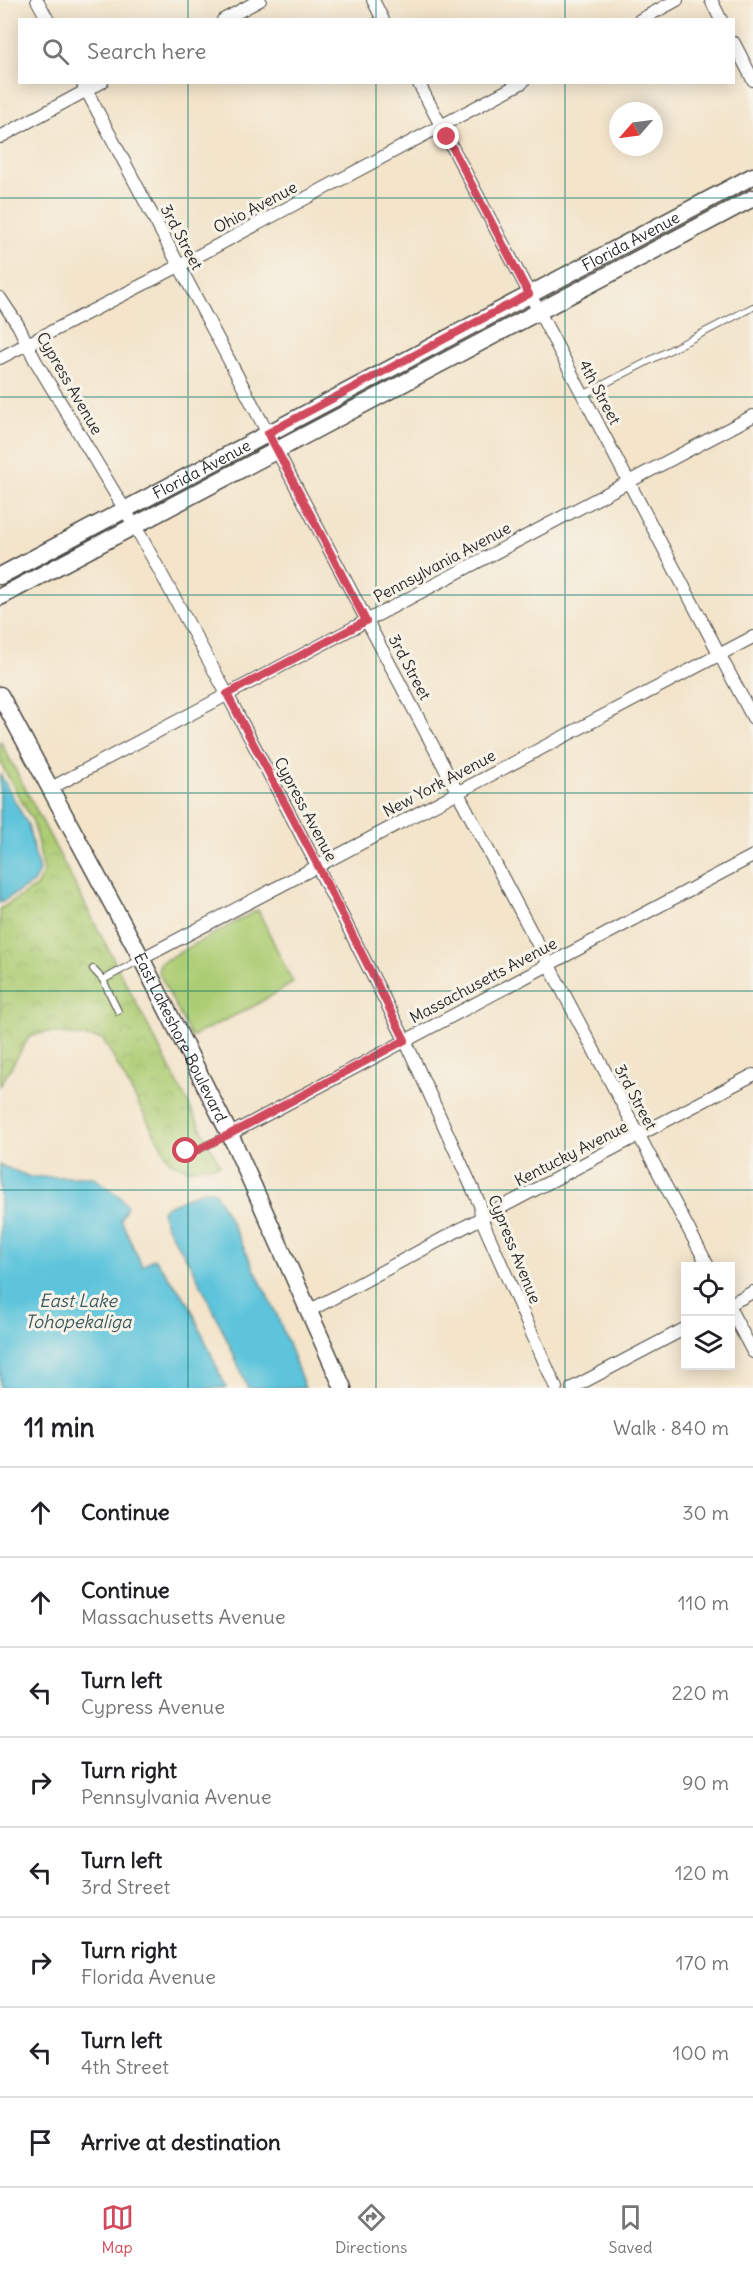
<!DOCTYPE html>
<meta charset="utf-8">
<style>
:root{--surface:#fff;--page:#f2f2f2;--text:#202124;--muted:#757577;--line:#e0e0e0;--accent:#d1495b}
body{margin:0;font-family:Delius,sans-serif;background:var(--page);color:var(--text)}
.controls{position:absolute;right:18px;bottom:18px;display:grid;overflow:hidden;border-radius:0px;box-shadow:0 3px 15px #0003}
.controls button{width:54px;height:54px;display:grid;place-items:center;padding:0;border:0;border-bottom:2px solid var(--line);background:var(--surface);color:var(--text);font:30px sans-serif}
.compass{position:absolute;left:609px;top:102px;width:54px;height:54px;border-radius:50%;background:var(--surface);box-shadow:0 3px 15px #0003;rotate:242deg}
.stop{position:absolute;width:18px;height:18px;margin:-14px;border:4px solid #d1495b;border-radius:50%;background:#fff}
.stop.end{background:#d1495b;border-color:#fff;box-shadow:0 2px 6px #0008}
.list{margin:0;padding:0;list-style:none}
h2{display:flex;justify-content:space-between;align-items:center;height:78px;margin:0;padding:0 24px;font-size:26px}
h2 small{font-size:20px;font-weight:400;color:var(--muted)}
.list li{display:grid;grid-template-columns:39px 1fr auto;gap:18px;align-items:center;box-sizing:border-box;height:90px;padding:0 24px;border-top:2px solid var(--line)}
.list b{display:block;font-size:22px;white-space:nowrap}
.list p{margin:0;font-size:20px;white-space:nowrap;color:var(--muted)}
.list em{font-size:20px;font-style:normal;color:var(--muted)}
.icon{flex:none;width:33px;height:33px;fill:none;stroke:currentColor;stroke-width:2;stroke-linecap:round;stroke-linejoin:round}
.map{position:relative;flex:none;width:753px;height:1388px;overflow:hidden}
.search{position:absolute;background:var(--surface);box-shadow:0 3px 15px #0003;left:18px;right:18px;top:18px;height:66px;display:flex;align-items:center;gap:15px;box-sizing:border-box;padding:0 21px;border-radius:0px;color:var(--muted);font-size:22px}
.sheet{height:798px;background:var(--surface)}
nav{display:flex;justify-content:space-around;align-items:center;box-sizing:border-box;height:84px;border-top:2px solid var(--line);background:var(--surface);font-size:16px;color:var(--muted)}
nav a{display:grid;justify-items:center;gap:3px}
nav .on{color:var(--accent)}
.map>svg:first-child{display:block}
</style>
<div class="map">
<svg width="753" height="1388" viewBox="0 0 753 1388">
<defs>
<pattern id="park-crowns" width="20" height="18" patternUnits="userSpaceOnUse" patternTransform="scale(1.5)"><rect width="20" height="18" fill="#adcd75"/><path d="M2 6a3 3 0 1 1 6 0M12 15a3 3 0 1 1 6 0" fill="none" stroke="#95b065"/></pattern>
</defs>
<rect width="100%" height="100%" fill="#f7f3e8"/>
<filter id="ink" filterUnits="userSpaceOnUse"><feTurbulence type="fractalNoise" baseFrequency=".0167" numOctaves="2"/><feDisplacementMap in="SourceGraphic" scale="12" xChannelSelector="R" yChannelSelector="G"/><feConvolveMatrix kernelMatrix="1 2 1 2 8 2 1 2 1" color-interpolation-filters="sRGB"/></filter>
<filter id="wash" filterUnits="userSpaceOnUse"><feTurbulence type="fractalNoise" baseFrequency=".008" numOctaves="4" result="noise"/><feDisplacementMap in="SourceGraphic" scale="24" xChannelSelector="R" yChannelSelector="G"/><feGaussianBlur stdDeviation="1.35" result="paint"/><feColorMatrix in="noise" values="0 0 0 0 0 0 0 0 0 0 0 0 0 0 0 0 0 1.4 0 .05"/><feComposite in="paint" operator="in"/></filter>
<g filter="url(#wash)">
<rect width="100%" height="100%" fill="#f3e4ca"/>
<polygon fill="#adcd75" stroke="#6c7c50" stroke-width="1.5" points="258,910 293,983 252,1007 191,1037 158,971 160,963"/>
<polygon fill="url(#park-crowns)" stroke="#6c7c50" stroke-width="1.5" points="0,740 220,1165 188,1169 170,1162 103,1039 46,1032 29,1037 0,1086 0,909 36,887 44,871 33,822 0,762"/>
<g fill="#5dc4db" stroke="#447883" stroke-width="1.5">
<polygon points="0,774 28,825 39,871 33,883 0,903"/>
<polygon points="0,1165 30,1177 93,1177 119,1196 127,1206 121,1220 142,1266 154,1258 189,1304 226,1388 0,1388"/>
<path d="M206,1189L215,1192L236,1232L277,1315L305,1388H248C231,1347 213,1308 193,1269C183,1250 167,1234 162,1212L165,1207Z"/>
</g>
</g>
<g filter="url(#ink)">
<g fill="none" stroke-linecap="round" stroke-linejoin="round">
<g stroke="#494743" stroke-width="8">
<g id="lane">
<polyline points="583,395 753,307"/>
<polyline points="93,969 103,980"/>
<polyline points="118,1011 103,980 141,959"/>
<polyline points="181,1146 187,1151 197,1150 229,1134"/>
</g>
</g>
<g stroke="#494743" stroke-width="14">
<g id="street">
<polyline points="37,0 48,20"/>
<polyline points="373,0 383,20"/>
<polyline points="711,0 721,20"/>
<polyline points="223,20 260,0"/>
<polyline points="640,20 677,0"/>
<polyline points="734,43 753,80"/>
<polyline points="82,82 708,1266"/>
<polyline points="418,82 753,718"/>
<polyline points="0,137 102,82"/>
<polyline points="0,298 18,325 35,360 140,535 227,694 312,856 405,1040 480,1205 481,1218 556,1388"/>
<polyline points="0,358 179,266 523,82"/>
<polyline points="51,788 753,416"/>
<polyline points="141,959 753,637"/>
<polyline points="230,1134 753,856"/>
<polyline points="730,1304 753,1292"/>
<polyline points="730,1309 753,1352"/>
<polyline points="309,1311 481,1218 753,1075"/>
<polyline points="572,1388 686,1328"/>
</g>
</g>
<g stroke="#494743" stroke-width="19">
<g id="secondary">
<path id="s1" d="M0,576L753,176"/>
<polyline points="0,597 753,198"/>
<path id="s2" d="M0,695L137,950L234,1143L343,1388"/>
</g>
</g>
<use href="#lane" stroke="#fff" stroke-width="6"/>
<use href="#street" stroke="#fff" stroke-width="12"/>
<use href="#secondary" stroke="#fff" stroke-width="16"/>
</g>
</g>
<g fill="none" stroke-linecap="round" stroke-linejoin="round" filter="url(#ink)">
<polyline stroke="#d1495b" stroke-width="8" points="186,1151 197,1150 230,1134 405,1040 318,866 227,694 366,621 268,433 529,294 447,137"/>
</g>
<path fill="none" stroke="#0f766e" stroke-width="1.5" stroke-opacity="0.55" d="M188,0V20M376,0V20M565,0V20M188,82V1388M376,82V1388M565,82V1388M0,198H753M0,397H753M0,595H753M0,793H753M0,991H753M0,1190H753"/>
<g text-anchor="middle" stroke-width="6" stroke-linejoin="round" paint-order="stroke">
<g font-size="16" fill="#2b2b2b" stroke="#f7f3e8">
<text transform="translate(255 207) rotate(-28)" y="6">Ohio Avenue</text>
<text transform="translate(182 237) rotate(62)" y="6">3rd Street</text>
<text dy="6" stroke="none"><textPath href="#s1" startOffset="714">Florida Avenue</textPath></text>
<text transform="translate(70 383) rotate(60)" y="6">Cypress Avenue</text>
<text transform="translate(600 392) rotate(62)" y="6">4th Street</text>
<text dy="6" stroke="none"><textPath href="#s1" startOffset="228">Florida Avenue</textPath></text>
<text transform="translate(442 562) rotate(-28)" y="6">Pennsylvania Avenue</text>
<text transform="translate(410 667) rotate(62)" y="6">3rd Street</text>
<text transform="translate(439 783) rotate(-28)" y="6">New York Avenue</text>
<text transform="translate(306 809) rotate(62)" y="6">Cypress Avenue</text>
<text transform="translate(483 980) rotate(-28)" y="6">Massachusetts Avenue</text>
<text dy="6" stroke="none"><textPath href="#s2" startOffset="387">East Lakeshore Boulevard</textPath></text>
<text transform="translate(636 1097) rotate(62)" y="6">3rd Street</text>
<text transform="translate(571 1153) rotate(-27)" y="6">Kentucky Avenue</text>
<text transform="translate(515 1249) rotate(68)" y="6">Cypress Avenue</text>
</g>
<g font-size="18" font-style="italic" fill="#3a5960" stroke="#f7f3e8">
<text x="78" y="1307">East Lake<tspan x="78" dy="21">Tohopekaliga</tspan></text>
</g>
</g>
</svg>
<div class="controls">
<button><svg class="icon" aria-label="locate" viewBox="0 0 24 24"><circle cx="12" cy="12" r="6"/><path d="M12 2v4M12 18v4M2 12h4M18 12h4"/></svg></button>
<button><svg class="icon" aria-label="layers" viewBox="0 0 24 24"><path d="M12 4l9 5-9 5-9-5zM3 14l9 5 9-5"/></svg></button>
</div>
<svg class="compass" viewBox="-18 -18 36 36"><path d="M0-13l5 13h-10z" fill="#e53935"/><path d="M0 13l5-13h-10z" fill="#757577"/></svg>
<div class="stop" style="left:186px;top:1151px"></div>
<div class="stop end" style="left:447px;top:137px"></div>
<div class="search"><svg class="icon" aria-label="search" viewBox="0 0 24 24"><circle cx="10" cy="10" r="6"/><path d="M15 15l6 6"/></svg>Search here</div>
</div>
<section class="sheet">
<h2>11 min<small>Walk · 840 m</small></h2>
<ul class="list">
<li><svg class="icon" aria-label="ahead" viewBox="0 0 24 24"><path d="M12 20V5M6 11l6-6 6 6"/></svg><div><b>Continue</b></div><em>30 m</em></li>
<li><svg class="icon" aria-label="ahead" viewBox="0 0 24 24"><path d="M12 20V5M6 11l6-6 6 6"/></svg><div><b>Continue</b><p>Massachusetts Avenue</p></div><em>110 m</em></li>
<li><svg class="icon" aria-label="left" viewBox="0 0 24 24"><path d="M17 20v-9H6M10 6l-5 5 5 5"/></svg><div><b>Turn left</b><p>Cypress Avenue</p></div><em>220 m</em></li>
<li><svg class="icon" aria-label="right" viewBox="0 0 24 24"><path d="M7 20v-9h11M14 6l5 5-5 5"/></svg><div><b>Turn right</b><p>Pennsylvania Avenue</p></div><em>90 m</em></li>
<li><svg class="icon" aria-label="left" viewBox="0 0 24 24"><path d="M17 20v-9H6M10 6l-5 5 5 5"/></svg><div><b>Turn left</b><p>3rd Street</p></div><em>120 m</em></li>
<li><svg class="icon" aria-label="right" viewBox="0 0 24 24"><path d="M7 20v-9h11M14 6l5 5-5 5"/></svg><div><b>Turn right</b><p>Florida Avenue</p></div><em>170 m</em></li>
<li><svg class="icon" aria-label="left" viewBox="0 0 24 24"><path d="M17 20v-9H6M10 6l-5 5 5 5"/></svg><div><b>Turn left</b><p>4th Street</p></div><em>100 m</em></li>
<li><svg class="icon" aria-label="arrive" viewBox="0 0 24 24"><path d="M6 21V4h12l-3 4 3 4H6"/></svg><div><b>Arrive at destination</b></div></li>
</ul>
</section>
<nav>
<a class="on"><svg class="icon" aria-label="map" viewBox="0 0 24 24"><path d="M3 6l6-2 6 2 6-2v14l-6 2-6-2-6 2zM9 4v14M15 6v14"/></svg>Map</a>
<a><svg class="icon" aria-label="directions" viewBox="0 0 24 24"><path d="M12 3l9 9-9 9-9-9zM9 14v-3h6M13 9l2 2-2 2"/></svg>Directions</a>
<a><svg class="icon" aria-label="saved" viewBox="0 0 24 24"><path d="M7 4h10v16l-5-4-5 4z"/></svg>Saved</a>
</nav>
